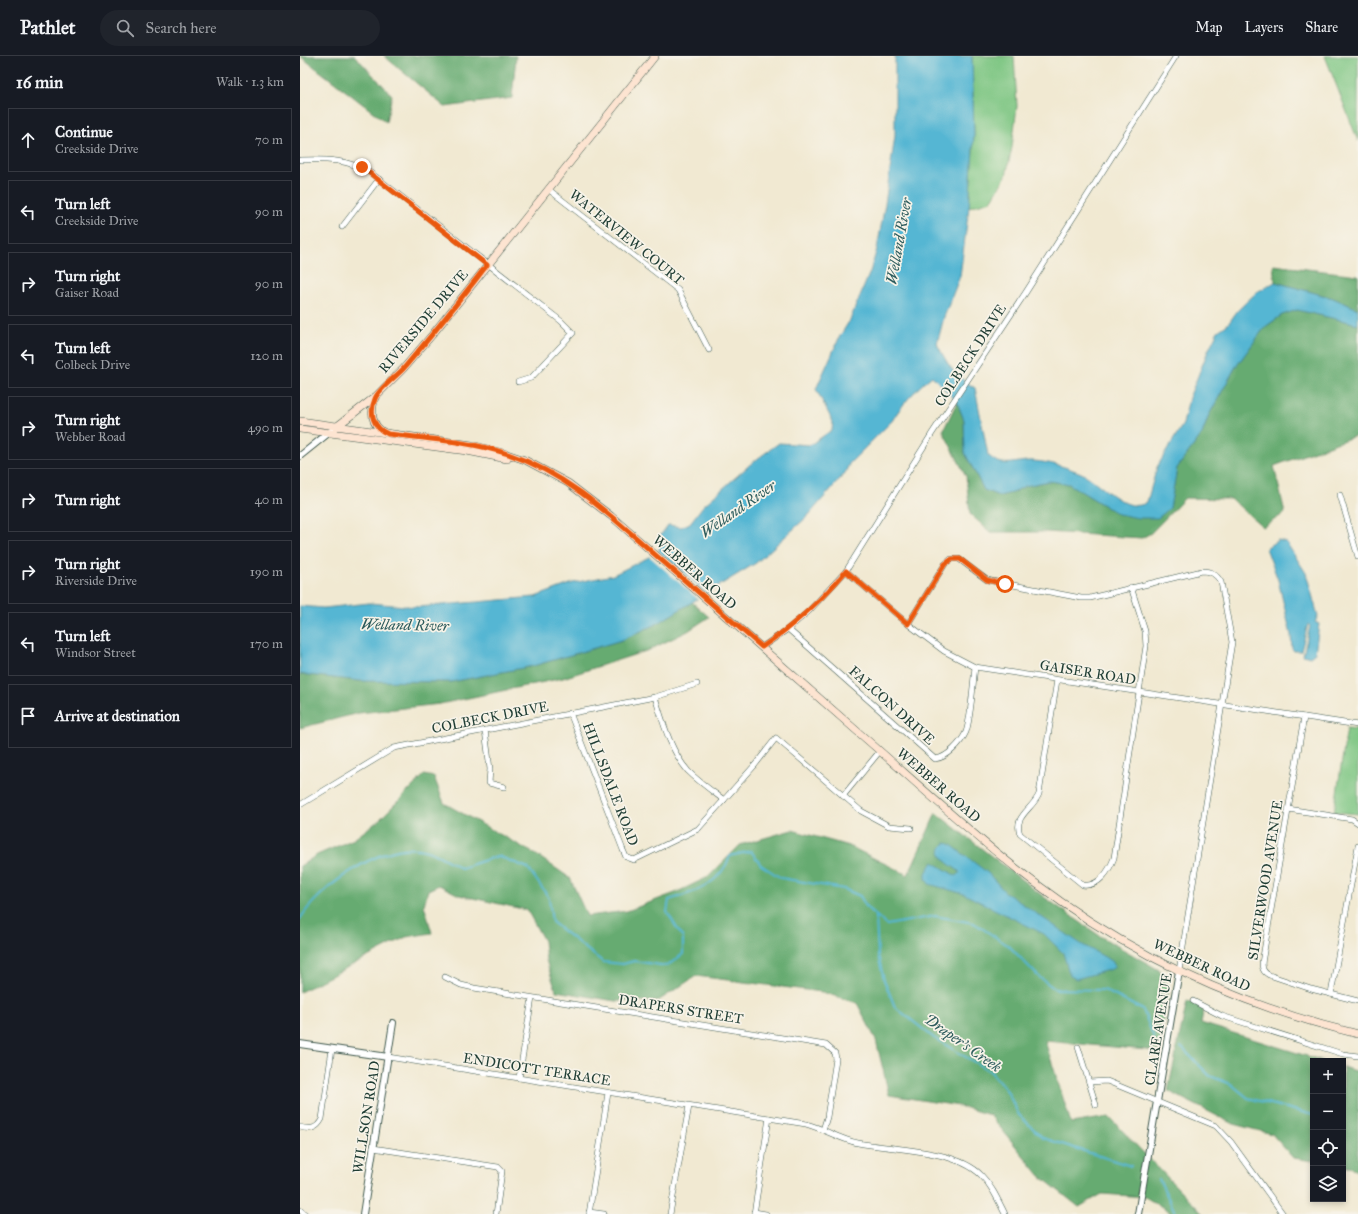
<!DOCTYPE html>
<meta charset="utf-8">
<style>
:root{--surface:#171b24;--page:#20242c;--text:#f1f3f6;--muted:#9ea1a6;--line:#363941}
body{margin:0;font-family:"IM FELL Great Primer",serif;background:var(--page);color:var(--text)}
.controls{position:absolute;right:12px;bottom:12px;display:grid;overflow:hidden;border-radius:0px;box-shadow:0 2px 6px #0003}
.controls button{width:36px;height:36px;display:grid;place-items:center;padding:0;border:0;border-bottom:1px solid var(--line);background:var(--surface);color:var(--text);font:20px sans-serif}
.stop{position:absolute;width:12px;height:12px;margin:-9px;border:3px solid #ea580c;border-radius:50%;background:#fff}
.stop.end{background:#ea580c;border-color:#fff;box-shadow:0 1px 4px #0008}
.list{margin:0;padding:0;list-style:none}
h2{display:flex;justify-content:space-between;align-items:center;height:52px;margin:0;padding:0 16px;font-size:17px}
h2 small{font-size:13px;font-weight:400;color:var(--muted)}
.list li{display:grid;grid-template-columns:26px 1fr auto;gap:12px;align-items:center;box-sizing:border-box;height:64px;margin:0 8px 8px;padding:0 8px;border:1px solid var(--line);border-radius:0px}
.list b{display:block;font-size:15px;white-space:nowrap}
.list p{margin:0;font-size:13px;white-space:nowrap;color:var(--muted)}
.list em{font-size:13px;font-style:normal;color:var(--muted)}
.icon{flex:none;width:22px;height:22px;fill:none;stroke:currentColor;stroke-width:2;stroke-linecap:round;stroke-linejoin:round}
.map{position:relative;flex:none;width:1058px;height:1158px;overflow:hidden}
header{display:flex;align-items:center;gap:24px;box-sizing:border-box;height:56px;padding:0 20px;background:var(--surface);border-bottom:1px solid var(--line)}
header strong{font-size:19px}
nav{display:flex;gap:22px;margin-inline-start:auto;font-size:14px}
.search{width:280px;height:36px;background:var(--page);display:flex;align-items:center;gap:10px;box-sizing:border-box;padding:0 14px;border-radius:22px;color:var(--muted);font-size:15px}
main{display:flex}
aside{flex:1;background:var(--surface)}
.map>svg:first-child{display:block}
</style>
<header>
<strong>Pathlet</strong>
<div class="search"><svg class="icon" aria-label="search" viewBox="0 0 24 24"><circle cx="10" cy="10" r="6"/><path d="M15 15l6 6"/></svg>Search here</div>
<nav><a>Map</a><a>Layers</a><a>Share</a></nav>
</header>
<main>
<aside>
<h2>16 min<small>Walk · 1.3 km</small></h2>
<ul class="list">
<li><svg class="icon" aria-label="ahead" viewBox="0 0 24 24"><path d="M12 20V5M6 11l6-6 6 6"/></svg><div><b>Continue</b><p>Creekside Drive</p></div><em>70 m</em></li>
<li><svg class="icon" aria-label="left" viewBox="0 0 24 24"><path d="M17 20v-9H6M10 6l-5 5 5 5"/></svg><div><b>Turn left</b><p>Creekside Drive</p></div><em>90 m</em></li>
<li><svg class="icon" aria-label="right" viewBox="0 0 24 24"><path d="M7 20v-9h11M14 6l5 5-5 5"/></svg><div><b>Turn right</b><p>Gaiser Road</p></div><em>90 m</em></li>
<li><svg class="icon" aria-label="left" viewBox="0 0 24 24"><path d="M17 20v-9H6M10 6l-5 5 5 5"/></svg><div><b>Turn left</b><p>Colbeck Drive</p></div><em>120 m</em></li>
<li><svg class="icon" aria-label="right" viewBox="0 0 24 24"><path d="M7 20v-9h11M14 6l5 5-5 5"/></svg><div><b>Turn right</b><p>Webber Road</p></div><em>490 m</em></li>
<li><svg class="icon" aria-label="right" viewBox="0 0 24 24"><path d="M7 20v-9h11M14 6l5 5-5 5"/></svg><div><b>Turn right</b></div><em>40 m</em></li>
<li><svg class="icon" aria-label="right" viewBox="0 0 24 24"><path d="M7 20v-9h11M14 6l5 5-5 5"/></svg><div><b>Turn right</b><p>Riverside Drive</p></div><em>190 m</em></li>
<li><svg class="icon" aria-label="left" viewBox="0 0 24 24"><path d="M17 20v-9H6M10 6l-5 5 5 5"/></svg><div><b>Turn left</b><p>Windsor Street</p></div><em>170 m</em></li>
<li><svg class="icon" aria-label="arrive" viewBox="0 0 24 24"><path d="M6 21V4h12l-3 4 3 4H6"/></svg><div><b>Arrive at destination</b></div></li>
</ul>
</aside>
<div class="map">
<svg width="1058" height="1158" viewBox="0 0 1058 1158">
<rect width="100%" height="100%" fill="#f7f3e8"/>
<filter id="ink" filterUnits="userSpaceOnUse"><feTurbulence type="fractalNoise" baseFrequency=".025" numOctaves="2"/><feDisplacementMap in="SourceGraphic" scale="8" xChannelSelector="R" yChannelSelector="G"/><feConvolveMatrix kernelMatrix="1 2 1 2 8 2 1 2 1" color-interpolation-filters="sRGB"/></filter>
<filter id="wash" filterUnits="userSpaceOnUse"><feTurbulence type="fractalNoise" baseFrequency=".012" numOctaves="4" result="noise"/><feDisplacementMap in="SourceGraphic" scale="16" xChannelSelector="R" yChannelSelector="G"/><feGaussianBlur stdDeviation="0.9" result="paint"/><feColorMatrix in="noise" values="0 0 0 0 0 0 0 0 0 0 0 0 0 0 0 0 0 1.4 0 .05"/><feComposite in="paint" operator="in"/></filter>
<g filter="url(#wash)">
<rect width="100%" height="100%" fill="#f1e9d2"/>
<g fill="#7ec683" stroke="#4e825c">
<polygon points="672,0 714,0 717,50 712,91 706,120 691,145 669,151 674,78"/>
<polygon points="1025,0 1058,0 1058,85"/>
<polygon points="1047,672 1058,673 1058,758 1034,756"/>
</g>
<g fill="#66ab71" stroke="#427452">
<polygon points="0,0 55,0 92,39 86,66"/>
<polygon points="84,0 216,0 212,42 145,51"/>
<polygon points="973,209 1058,219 1058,253 1033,242 975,226"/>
<polygon points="997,254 1058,268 1058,379 974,410 985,457 963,471 931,443 885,442 851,477 842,482 746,476 690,476 670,458 666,420 643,375 657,346 664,364 665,397 684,434 699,440 712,437 725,430 749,425 769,428 818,458 870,452 877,412 902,378 909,359 935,312 965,271 982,259"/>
<polygon points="392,546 409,561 388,575 349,594 263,622 140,648 59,657 0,672 0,618 60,625 151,626 233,610 322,584 358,567"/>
<polygon points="124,719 134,721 144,747 235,798 270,822 287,860 327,855 375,837 408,821 440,789 492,774 549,790 608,819 636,757 744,841 800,880 859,914 869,931 859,995 745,985 771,1067 809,1061 903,1158 870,1158 869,1155 845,1141 802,1138 779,1151 740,1120 690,1059 659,1050 589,1039 576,984 557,947 522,936 396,920 358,945 315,945 256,935 246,904 244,885 227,854 159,839 139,829 128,834 124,849 132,877 106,881 0,936 0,810 17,799 54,783 78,765"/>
<polygon points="887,945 904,952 901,967 1023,1005 1013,1005 1013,1105 993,1102 972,1078 933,1068 868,1035"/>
<polygon points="1043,1011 1058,1016 1058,1116 1053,1112 1043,1110"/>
</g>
<g fill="#55b6d3" stroke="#3a7a84">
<path d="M595,0H672L674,78L669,151L660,220L644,261L637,288C650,312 652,317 675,332L688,399C703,414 716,404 733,405C750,406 766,411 781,417C797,423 827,461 847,446L857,411L883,368L889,342L908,295L918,275L928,268L938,254L957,236L975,226L1033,242L1058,253V268L997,254L982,259L965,271L935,312L909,359L902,378L877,412L870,452L858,462H838L818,458L769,428L749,425L725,430L712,437L699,440L684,434L665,397L664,364L657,346L632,320C617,332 602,348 592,365L549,408L545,417L508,460L456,507L358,567L322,584L233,610L151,626L60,625L0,618V550L24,552L69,547L118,551L235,541L273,527L313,519L355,498L360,492V480L368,469L381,471L390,467L403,450L453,406L479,387L510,389L532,374L533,366L516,333L540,280L550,264L570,216L577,193L585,148L595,80Z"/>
<polygon points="978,484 986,486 1006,517 1018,560 1015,566 1019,568 1015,597 1010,601 1003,599 1010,570 1008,568 1001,595 994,595 992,593 991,579 978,524 966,492"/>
<path d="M645,787L650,788L688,817L705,836L781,888L812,905L815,910L812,913L776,923L770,920L763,897L744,878L664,838L629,828L626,823V817L633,806L656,820L659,818V815C649,808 632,799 645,787Z"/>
</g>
<polygon fill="#f1e9d2" points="356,493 408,538 399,544 348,499"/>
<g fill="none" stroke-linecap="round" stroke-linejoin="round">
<g stroke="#55b6d3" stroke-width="2">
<polyline points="576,861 578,899 584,924 595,951 634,982 691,1016 707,1035 719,1059 743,1082 831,1110"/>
<path d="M0,863C20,831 80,788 119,793C134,795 148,805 161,812L198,800L228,812L249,842L252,866L303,906L323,908L334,905L367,910L383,898V882L367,856L369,844C395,836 420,829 430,800L451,795L461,809L481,822L544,833L560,840L567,852L587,869L635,860L674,867L709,890L739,921L755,933L804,934L843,954L854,982"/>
<polyline points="881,991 910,1020 931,1028 948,1042 1013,1059"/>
<polyline points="859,1123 876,1158"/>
</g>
</g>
</g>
<g filter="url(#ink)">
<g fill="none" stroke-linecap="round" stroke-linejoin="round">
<g stroke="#3e574c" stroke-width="6">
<g id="minor">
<path d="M0,104C26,103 48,103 71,117L261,265L273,277L231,322L218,326"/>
<polyline points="248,133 378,234 409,294"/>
<polyline points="42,171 79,123"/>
<polyline points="1040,439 1058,501"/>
<polyline points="546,515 608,568 644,595 675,611 1058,669"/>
<path d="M608,568L645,508L651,503H659L687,524L781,542H790L902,515C911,515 916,518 921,526L932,586L879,915"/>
<path d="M488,573L635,703C647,702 661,687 666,676C671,662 673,627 675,611"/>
<polyline points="462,591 488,573 509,555 546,515 631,379 726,236 876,0"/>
<path d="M757,624L739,738C733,753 713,760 720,778L783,829C799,831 809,815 814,802L846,590L845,575L831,531"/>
<path d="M355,641C363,666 370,694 388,715C399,726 412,735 424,744"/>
<polyline points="270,657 323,794 326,801 334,804 398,773 455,709 476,682 561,755 589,770 611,772"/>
<path d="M1004,661L963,901C961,911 962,917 972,920L1011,933L1058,945"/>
<polyline points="185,674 190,713 189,727 204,731"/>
<polyline points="543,740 580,695"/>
<polyline points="0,749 94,692 355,641 397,628"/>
<polyline points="988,753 1052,763 1058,767"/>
<polyline points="145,921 161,929 174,932 526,989 535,997 536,1003 527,1061 523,1074"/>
<polyline points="1031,938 1058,790"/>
<polyline points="893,945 922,960 1043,998 1058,1000"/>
<polyline points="778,991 796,1049"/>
<path d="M88,1001L506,1068C525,1073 539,1083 558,1087C593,1094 655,1093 681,1119C692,1130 698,1144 705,1158"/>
<polyline points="219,1022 232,942"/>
<polyline points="789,1026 807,1025 916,1070 931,1086 983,1158"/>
<path d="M0,1071C10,1074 17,1073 22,1063L32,993"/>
<polyline points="73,1092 198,1111 202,1115 196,1158"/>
<polyline points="0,1154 5,1158"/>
<polyline points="289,1156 304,1158"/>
<polyline points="454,1156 466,1158"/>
<polyline points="289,1158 308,1037"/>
<polyline points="370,1158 389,1050"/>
<polyline points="454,1158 469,1062"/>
</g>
</g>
<g stroke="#3e574c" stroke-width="8">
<g id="tertiary">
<polyline points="0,400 36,371"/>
<polyline points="0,988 88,1001"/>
<polyline points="63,1158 93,967"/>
<polyline points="838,1158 879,915"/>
</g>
</g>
<g stroke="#3e574c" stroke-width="8">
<g id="secondary">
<path d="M75,341C71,355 70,369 85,377"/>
<path d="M0,365L172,389L207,398L225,404L268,427L311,460C394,532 476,604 558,676C616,726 673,780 734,826C830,899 941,950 1058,978"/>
<polyline points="36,371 75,341 103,313 132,279 355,0"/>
<polyline points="0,373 167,395 207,403"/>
</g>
</g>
<use href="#minor" stroke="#fff" stroke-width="5"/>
<use href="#tertiary" stroke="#fff" stroke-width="6"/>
<use href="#secondary" stroke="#fde4d1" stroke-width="7"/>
</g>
</g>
<g fill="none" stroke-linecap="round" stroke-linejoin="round" filter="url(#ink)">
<path stroke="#ea580c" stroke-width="5" d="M62,111L187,209C160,244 133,278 104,312C97,320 78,333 75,343C69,357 73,372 88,378C128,383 170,385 208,398C265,417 308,457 352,496C389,528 425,559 462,591C494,569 521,545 546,515L608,568L645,508L652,503H660L687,524L705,528"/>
</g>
<g text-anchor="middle" stroke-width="3.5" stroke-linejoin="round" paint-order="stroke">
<g font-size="14" fill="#1f3d34" stroke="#f7f3e8">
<text transform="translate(327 181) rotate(39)" y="5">WATERVIEW COURT</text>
<text transform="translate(123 265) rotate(-50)" y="5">RIVERSIDE DRIVE</text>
<text transform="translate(670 299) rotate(-57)" y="5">COLBECK DRIVE</text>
<text transform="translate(395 516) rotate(41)" y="5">WEBBER ROAD</text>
<text transform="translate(788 616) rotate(9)" y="5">GAISER ROAD</text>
<text transform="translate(592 649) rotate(42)" y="5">FALCON DRIVE</text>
<text transform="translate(190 661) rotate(-11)" y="5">COLBECK DRIVE</text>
<text transform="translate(311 728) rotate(69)" y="5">HILLSDALE ROAD</text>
<text transform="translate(639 729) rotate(41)" y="5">WEBBER ROAD</text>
<text transform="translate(965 824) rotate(-81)" y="5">SILVERWOOD AVENUE</text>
<text transform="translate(902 909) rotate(25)" y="5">WEBBER ROAD</text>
<text transform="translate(381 953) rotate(9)" y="5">DRAPERS STREET</text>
<text transform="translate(858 973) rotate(-81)" y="5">CLARE AVENUE</text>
<text transform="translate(237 1013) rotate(9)" y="5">ENDICOTT TERRACE</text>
<text transform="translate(66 1061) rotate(-81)" y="5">WILLSON ROAD</text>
</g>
<g font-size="15" font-style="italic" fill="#2c5b5c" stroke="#f7f3e8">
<text transform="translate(599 185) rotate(-80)" y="5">Welland River</text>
<text transform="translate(438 453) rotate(-35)" y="5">Welland River</text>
<text transform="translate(105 569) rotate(1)" y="5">Welland River</text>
<text transform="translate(663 987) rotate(35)" y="5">Draper's Creek</text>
</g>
</g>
</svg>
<div class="controls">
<button>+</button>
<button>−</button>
<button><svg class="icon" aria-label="locate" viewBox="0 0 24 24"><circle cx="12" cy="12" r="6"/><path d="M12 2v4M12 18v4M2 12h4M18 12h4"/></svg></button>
<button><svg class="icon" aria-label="layers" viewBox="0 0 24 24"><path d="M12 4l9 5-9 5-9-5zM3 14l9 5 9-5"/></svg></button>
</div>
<div class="stop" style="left:705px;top:528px"></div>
<div class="stop end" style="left:62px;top:111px"></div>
</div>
</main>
